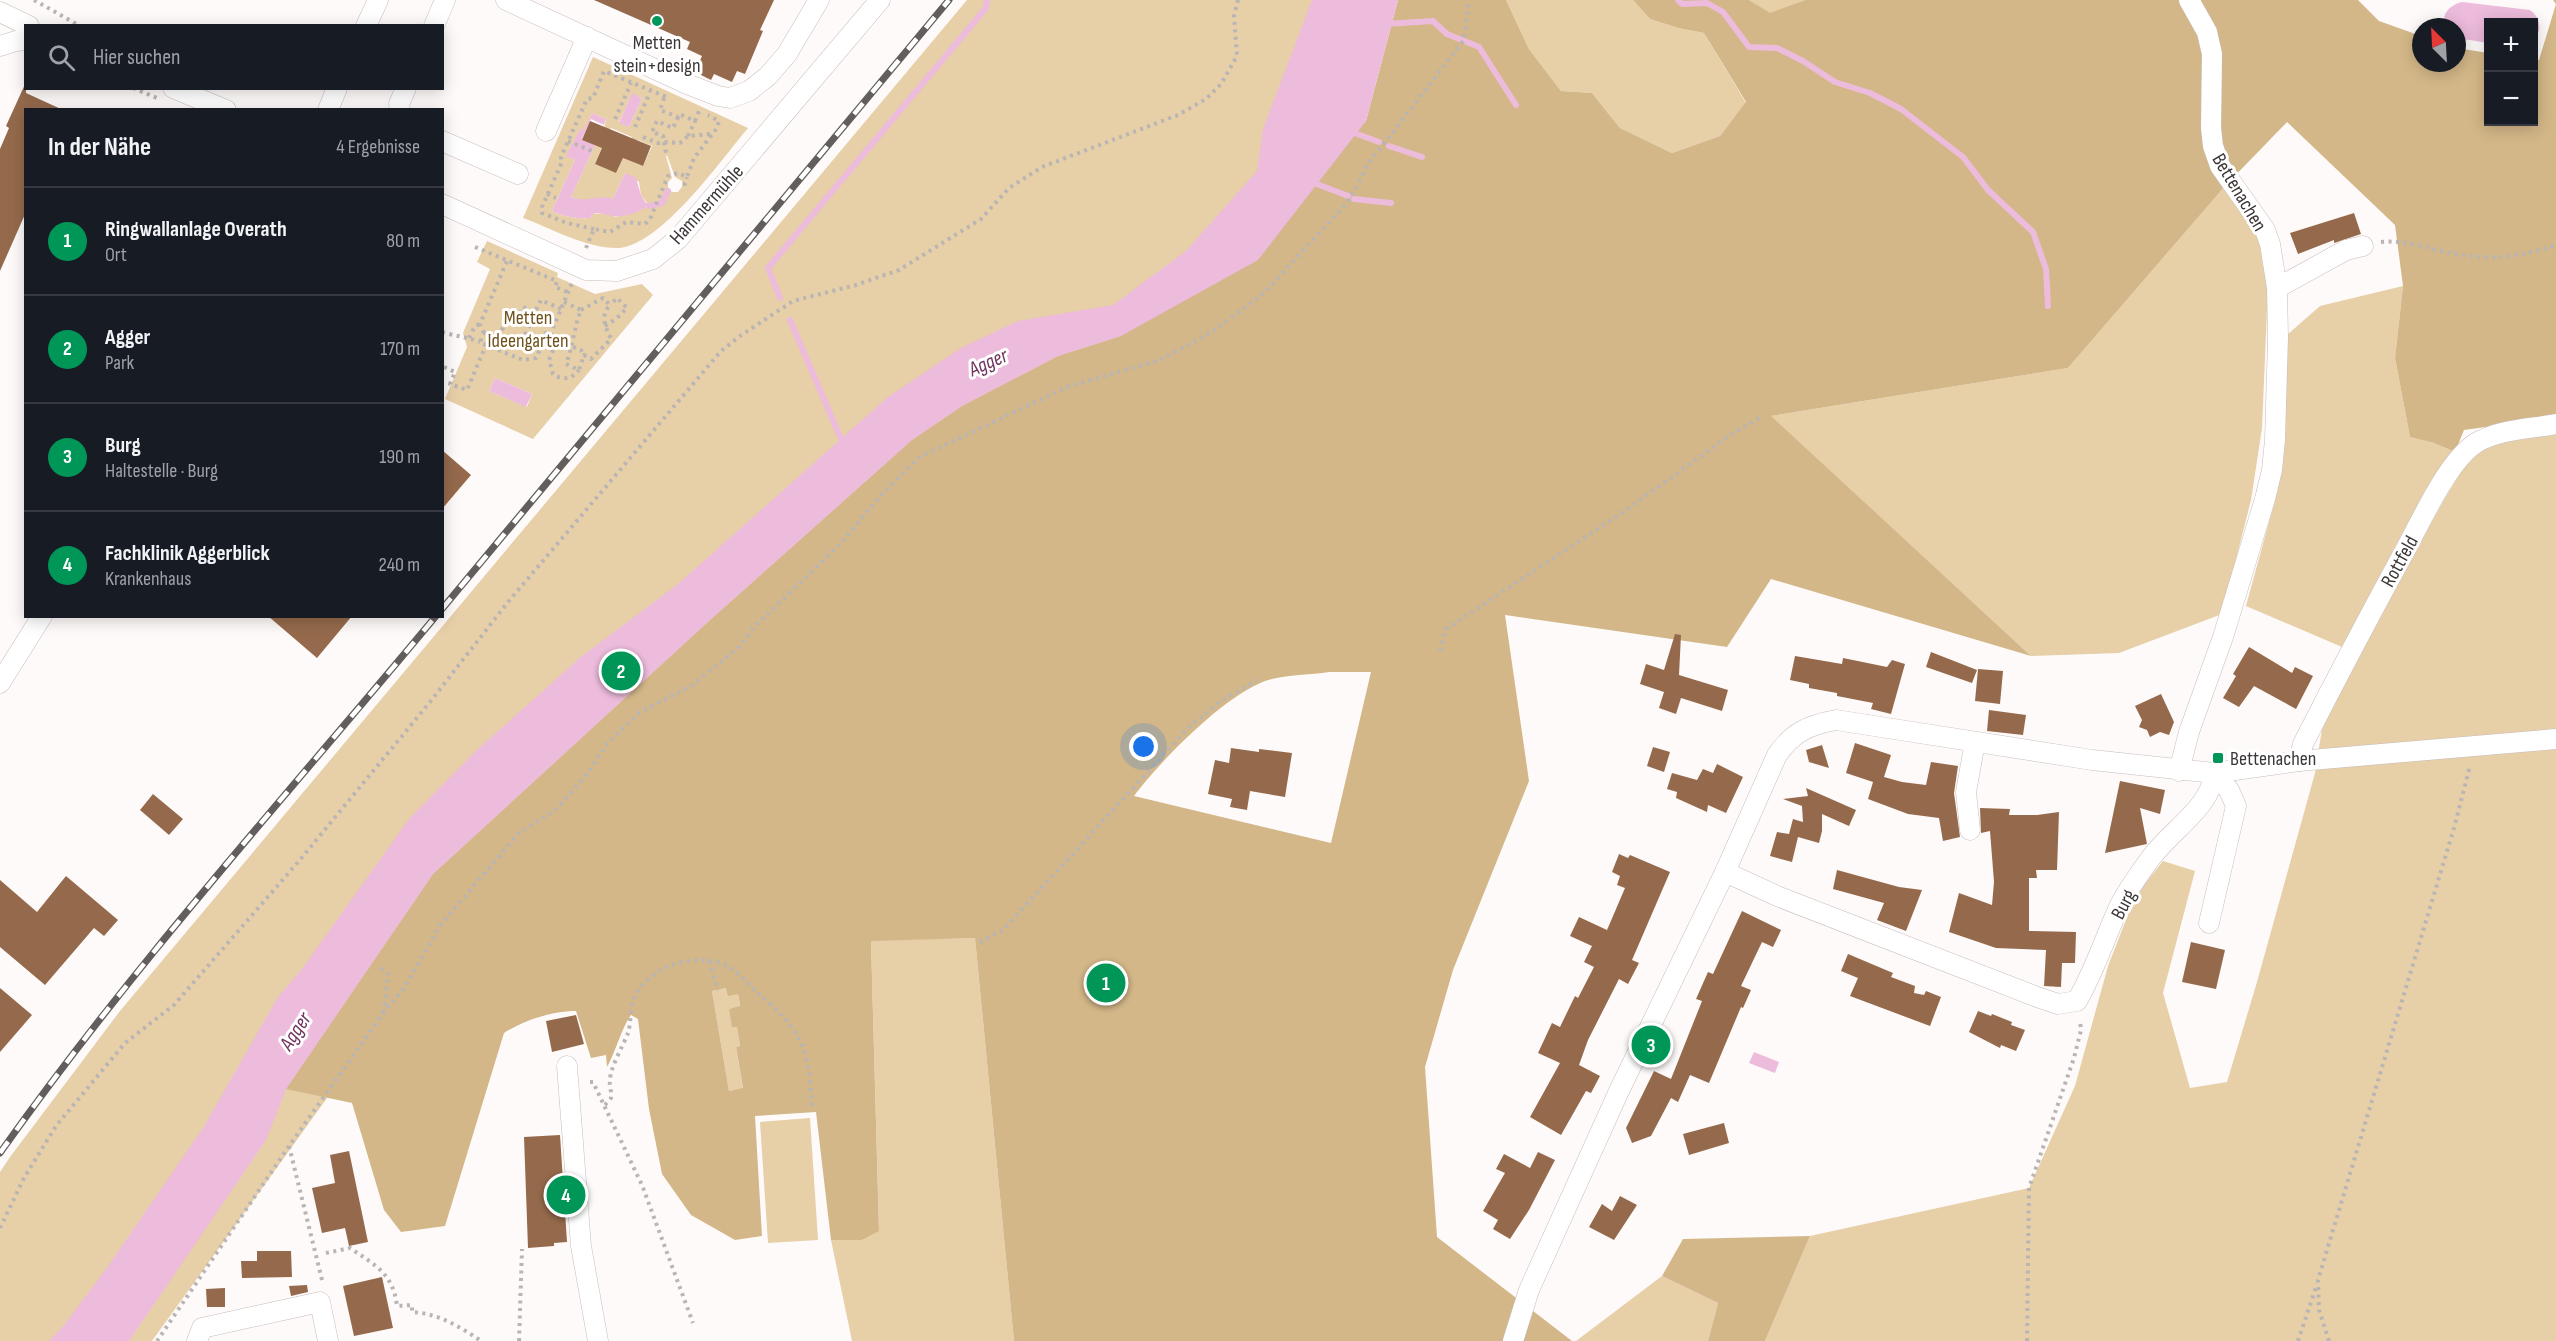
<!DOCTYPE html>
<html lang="de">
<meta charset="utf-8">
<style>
:root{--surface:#171b24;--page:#242831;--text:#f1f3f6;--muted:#9ea1a6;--line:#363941;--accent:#009658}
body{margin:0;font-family:"Sofia Sans Condensed",sans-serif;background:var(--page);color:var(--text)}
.controls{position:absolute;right:18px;top:18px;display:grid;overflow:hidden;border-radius:0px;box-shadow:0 3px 15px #0003}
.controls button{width:54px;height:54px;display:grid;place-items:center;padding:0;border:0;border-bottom:2px solid var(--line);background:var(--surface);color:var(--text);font:30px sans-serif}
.compass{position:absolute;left:2412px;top:18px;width:54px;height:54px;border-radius:50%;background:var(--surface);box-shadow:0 3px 15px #0003;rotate:336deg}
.you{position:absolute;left:1144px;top:747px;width:21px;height:21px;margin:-15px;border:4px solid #fff;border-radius:50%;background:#1a73e8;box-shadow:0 0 0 9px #1a73e833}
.badge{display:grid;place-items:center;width:39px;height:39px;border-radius:50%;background:var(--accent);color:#fff;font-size:20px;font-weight:700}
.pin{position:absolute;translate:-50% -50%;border:3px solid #fff;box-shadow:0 2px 6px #0006}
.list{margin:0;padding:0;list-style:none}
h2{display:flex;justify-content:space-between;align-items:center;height:78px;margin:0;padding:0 24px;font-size:26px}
h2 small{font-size:20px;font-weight:400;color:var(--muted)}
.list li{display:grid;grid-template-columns:39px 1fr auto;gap:18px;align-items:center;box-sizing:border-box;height:108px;padding:0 24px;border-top:2px solid var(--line)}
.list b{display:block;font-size:22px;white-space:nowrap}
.list p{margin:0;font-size:20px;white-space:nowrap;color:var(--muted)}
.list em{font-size:20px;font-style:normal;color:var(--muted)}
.icon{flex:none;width:33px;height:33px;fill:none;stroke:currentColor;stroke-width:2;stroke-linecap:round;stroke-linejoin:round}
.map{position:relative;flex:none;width:2556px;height:1341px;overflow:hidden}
.search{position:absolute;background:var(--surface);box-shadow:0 3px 15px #0003;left:24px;top:24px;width:420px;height:66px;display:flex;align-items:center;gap:15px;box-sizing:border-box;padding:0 21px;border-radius:0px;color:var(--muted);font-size:22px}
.panel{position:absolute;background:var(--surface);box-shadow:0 3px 15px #0003;left:24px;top:108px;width:420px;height:510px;border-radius:0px}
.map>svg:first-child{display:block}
</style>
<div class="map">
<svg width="2556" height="1341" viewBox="0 0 2556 1341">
<rect width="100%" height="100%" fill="#fefaf9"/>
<g fill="#e7cfa8" fill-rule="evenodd">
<polygon points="967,0 1378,0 1320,180 353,1062 152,1341 0,1341 0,1172 10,1157 120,1011"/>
<polygon points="1506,0 1633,0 1650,19 1678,28 1704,33 1746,103 1720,136 1672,153 1620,128 1592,93 1561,91 1529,49"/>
<polygon points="1749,0 1805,0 1770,14"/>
<path d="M593,57L748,128C721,160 661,245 619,248C587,249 553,229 523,218ZM632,94L642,98L629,127L619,122ZM592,113L606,119L604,129L609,131L611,128L632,137L631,141L636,143L638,140L652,146L643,166L623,158L616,173L595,164L603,145H595L571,197L584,201L613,199L625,173L639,182L641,195L647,203L642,209L630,214L614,217L609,213L592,214L591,218C576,219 565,217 552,211L575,160L567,156L580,129L584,131ZM667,155L675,177L682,181V187L678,192H672L668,188V182L672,178L666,156Z"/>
<polygon points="2226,185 2257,235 2266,260 2268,286 2262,428 2251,500 2222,614 2119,653 2031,656 1770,416 2068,368"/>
<path d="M487,241L558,273L557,277L595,294L642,284L653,295L533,439L445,399L467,347L463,333L490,269L477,262ZM495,378L532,394L527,407L489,391Z"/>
<polygon points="2403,286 2395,358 2410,437 2434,443 2455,452 2426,489 2342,647 2246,606 2277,493 2284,437 2287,335 2320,306"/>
<polygon points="2556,433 2556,1341 1765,1341 1810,1236 2029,1188 2075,1086 2108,966 2129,912 2144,885 2163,861 2195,871 2163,993 2190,1088 2227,1082 2257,982 2315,773 2322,729 2360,652 2445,498 2468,461 2488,447 2503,442"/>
<polygon points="975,938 1014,1341 852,1341 831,1240 862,1240 879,1230 871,940"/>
<polygon points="726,988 738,994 740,1007 729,1009 737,1026 740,1046 736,1047 743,1089 729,1091 712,991"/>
<polygon points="810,1118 818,1240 768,1243 760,1122"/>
<polygon points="1662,1276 1718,1303 1708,1341 1576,1341"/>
</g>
<g fill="#d3b788" fill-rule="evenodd">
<path d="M1398,0H1506L1529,49L1561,91L1592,93L1620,128L1672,153L1720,136L1746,102L1704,33L1678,28L1650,19L1633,0H1749L1770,13L1805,0H2358L2379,21L2421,36V63H2457V48L2488,53V122H2534V60H2539L2556,4L2553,0H2556V417L2464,430L2455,452L2434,443L2410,437L2395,358L2403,286L2395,225L2287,122L2226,185L2068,368L1771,416L2031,656L1771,579L1727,647L1505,615L1529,781L1453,970L1425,1067L1437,1237L1572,1341H1014L975,938L871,941L879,1231L862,1240H831L816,1112L755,1116L762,1236L735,1240L691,1215L662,1174L649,1109L638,1019L631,1015C621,1029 616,1051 607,1067L606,1055L591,1058L576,1011C553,1011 524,1020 504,1033L445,1226L401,1232L384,1210L352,1103L286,1089L433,874L709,621L912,440L962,406L1058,356L1121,336L1366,121ZM1329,672H1371L1331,843L1134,796C1160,761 1224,696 1265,681C1282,675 1310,675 1329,672ZM726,988L728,996L738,994L740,1006L729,1009L732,1027H737L740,1046L736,1047L743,1088L729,1091L712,991Z"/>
<polygon points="1810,1236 1765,1341 1708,1341 1718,1303 1662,1276 1683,1239"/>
</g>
<g fill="#edbbdc">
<polygon points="1312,0 1398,0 1366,121 1258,260 1121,336 1058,356 962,406 912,440 709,621 433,874 286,1089 266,1140 129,1341 49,1341 65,1324 106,1269 203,1128 278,997 302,969 409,819 478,749 582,656 678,584 888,397 961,348 1018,321 1113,305 1186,251 1257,171 1263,129"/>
<path d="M2462,2L2530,10C2540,17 2543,30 2534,40V22H2488V43L2457,38V27H2446C2440,14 2450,5 2462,2Z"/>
<polygon points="632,93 642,98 629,127 619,123"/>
<path d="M592,113L606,119L604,125L591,119L582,139L595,145L571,197C586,203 599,194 613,199L625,173L636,178L641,195L646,203L651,204L650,208L646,207C635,214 622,218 610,216L609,213L608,215L598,213L592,214L591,218C576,219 565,217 552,211L575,160L566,156L580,129L584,130Z"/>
<polygon points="495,378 532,394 526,407 489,391"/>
<polygon points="1754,1052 1779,1062 1775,1073 1749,1063"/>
</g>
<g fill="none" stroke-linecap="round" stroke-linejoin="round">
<g stroke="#edbbdc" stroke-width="6">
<polyline points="1678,0 1682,4 1707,3 1723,12 1749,47 1777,48 1803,61 1835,82 1870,93 1901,109 1963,157 1988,190 2033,232 2046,269 2048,306"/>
<polyline points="1385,24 1433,21 1447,34 1479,47 1516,105"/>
<polyline points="1349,131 1379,142"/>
<polyline points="1389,146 1422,157"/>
<polyline points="1309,181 1348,196"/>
<polyline points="1354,199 1391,203"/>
<polyline points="650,206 662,203 668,191"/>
<polyline points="780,298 768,268 986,8 987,0"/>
<polyline points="790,320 844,446"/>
</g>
</g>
<g fill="#956a4c">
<polygon points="594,0 774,0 760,30 763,31 745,74 737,71 732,82 714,74 711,80 695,72 702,56 687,49 690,42"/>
<polygon points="26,82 26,93 63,110 26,110 26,212 0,271 0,149 9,128 6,126"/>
<polygon points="590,121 651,146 643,166 623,158 616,173 595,164 602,148 582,140"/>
<polygon points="2354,213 2361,234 2334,243 2334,240 2298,254 2290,233"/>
<polygon points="442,450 471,475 442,509"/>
<polygon points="268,616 352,616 317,658"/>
<polygon points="1675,634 1681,635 1679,675 1728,690 1722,711 1681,698 1676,714 1659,708 1664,692 1640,684 1646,664 1664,670"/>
<polygon points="2249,647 2292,673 2295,667 2313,676 2296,709 2254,686 2239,707 2223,698 2236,676 2233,674"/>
<polygon points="1931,652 1977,670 1972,683 1926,667"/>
<polygon points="1795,656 1842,664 1843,658 1887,667 1892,660 1905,664 1891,714 1871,709 1873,703 1837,696 1837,693 1809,688 1809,684 1790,680"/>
<polygon points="1978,669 2003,671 2000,704 1975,701"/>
<polygon points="2161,694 2174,722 2169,735 2160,732 2150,737 2147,730 2139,727 2142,720 2135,706"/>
<polygon points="1989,710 2026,715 2023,735 1987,731"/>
<polygon points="1855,743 1891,755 1884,777 1902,782 1926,785 1931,762 1958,766 1954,793 1960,837 1943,841 1939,818 1908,814 1868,799 1873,782 1846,773"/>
<polygon points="1822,745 1829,768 1809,762 1806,750"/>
<polygon points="1653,747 1670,752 1664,772 1647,766"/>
<polygon points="1231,748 1259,752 1259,749 1292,753 1285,797 1250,791 1247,810 1230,807 1232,799 1208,794 1215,760 1229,763"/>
<polygon points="1717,764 1743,777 1726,813 1708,805 1707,812 1676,798 1677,792 1667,789 1672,773 1697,780 1703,769 1713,773"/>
<polygon points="2120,781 2165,790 2160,814 2140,808 2147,844 2105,853"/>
<polygon points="1806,788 1856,810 1849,826 1822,814 1822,831 1819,843 1798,837 1792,862 1770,856 1777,832 1789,834 1793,819 1803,822 1802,806 1783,799 1808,796"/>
<polygon points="153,794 183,819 169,835 140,810"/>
<polygon points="1980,808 2010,809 2009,815 2037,815 2059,812 2057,870 2036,870 2037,878 2029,878 2029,931 2076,932 2075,963 2062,963 2061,987 2044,986 2046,950 1996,948 1949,932 1959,893 1992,905 1994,882 1990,831 1981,833"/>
<polygon points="1619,854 1628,858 1630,855 1670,872 1632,960 1639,963 1628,984 1619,979 1588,1040 1579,1065 1600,1076 1591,1093 1586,1091 1561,1135 1530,1117 1560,1063 1538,1053 1552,1023 1560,1027 1575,996 1578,998 1594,967 1584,962 1592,946 1570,936 1579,917 1607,930 1625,888 1617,885 1620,876 1612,872"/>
<polygon points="1837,870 1899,887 1922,890 1906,931 1877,920 1884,903 1833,889"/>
<polygon points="66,876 118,920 104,936 94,928 45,985 0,947 0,880 37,912"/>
<polygon points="1742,911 1781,930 1773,947 1762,942 1741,986 1751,990 1743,1008 1741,1007 1709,1083 1690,1075 1678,1102 1671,1098 1651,1136 1632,1143 1626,1128 1654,1071 1671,1079 1702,1001 1696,999 1708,972 1713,974"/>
<polygon points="2191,942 2225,950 2216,989 2182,982"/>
<polygon points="1848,954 1893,973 1891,977 1915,986 1914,993 1924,995 1926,991 1941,997 1930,1026 1850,996 1858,978 1841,971"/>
<polygon points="0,988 32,1015 0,1052"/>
<polygon points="1978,1011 1991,1016 1992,1014 2012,1022 2011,1025 2025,1030 2016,1051 2001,1045 2000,1048 1969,1032"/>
<polygon points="576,1015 584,1044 552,1052 546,1021"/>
<polygon points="1724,1123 1729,1143 1689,1155 1683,1134"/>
<polygon points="560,1135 567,1242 554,1243 554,1246 528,1248 524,1137"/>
<polygon points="349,1151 368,1242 349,1246 345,1228 322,1233 312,1188 335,1183 330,1155"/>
<polygon points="1538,1152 1555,1160 1529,1210 1510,1239 1493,1229 1498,1220 1483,1211 1505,1173 1496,1169 1504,1154 1530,1168"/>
<polygon points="1620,1196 1637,1205 1614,1240 1589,1227 1602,1204 1612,1211"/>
<polygon points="257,1251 291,1251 292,1277 242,1278 241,1261 257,1261"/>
<polygon points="382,1277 393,1328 354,1336 343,1286"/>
<polygon points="307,1285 308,1292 291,1296 289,1286"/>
<polygon points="225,1288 225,1307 207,1307 206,1289"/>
</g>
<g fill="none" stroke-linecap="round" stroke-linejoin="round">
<g stroke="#c7bdbb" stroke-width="21">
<g id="minor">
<polyline points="506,0 687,84 718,96 730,98 749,91 768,76 787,54 819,0"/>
<polyline points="0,12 29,26"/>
<polyline points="366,26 378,0"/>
<polyline points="434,26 445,0"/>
<polyline points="0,46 16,41 26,40"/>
<polyline points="173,88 226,110"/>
<polyline points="328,110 337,88"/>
<polyline points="400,110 399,104 406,88"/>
<polyline points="546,131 587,37"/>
<polyline points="442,141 518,174"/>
<polyline points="442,204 586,270 617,271 653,259 678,239 880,0"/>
<polyline points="2277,288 2346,250 2363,246"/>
<polyline points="0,683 42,616"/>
<path d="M2299,761L2303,744C2337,677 2372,611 2408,545C2423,517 2449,460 2476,443C2499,429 2530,429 2556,424"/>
<polyline points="2179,771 2189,732 2223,637 2265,499 2272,470 2275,440 2278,337 2277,288 2270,244 2265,230 2220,166 2213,146 2211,128 2212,54 2207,32 2189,0"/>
<polyline points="1970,830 1966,792 1975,742"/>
<path d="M1725,872L1777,896L2040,998L2058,1004L2077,1001C2095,970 2105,937 2120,905C2128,889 2140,873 2150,859C2169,832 2212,807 2214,773"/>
<polyline points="2209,923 2236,806 2229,790 2214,773"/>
<polyline points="567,1066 581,1246 598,1341"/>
<polyline points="197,1341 202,1328 320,1302 328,1341"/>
<path d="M1513,1341L1529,1290L1619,1091L1725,872L1777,755C1793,732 1809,725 1836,720L2092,760L2214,773L2299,761L2556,739"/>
</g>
</g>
<g stroke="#b9b5b4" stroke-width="4" stroke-dasharray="3 4.5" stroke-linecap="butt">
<polyline points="34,0 80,26"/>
<polyline points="133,88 157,98"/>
<polyline points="664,98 660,110 678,117 679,114 695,121 699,111"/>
<polyline points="678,117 673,128 657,121 652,132 663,136 664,142 680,143 688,136 710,134"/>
<polyline points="615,119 631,83"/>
<polyline points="635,127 650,92"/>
<polyline points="688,136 695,121"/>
<polyline points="643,137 658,143 664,142 666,153"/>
<polyline points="568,141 592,151"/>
<polyline points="683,184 685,184 687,177"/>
<polyline points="547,194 556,198"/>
<polyline points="594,229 567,223 542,213 542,207 562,162 561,157 587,99 593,98 604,71 669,98"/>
<path d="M2381,242C2402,240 2421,246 2441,251C2488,261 2511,259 2556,245"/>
<polyline points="475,247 557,281 555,287 568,292"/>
<polyline points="586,248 594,229 610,232 626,222 645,224 650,219 668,176 678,173 687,177 694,158 717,128 719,121 708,115"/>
<path d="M564,302L581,310C574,327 573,346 566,364L579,370L584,355L591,359L611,339C605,326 600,316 610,305L603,298L581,310"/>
<path d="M561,309L541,300L535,312L523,307L519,315L531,321L525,335L554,348L549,360L553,374C563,381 572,379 579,370"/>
<polyline points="605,326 616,319 627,308 617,298 610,305"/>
<path d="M442,332C455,336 467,337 480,342"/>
<polyline points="484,333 480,324 507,261"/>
<polyline points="550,335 572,283"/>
<polyline points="469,338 475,326 480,324"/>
<polyline points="542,342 546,333 554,337 551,346"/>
<polyline points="486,345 480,342 484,333 494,337 503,328 509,312 519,315"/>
<polyline points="573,347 581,350 584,355"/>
<polyline points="444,367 455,372 450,384 467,390 486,345 523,360 536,358 543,343"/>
<polyline points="1440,651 1446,629 1629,508 1730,435 1761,417"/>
<polyline points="980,942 1003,930 1188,728 1221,701 1257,680"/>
<polyline points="709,961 718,990"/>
<polyline points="381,968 388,974 384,1011"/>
<polyline points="590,1082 593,1082 642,1185 693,1323"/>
<path d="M605,1105L611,1098C612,1092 609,1086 610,1080C610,1068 623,1046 628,1033C631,1023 630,1012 633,1002C644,967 698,949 729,967C738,972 746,982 753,989C771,1005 791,1021 801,1043C811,1062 810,1089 812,1110"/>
<polyline points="289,1146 323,1284"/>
<polyline points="0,1228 24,1178 56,1126 125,1043 174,1005 299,861 430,702 508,602 721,351 740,336 793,301 856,285 899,270 981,219 1009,188 1042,167 1178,115 1206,99 1221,84 1237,56 1234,16 1238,0"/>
<path d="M326,1253L350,1248C375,1265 393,1273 397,1306L412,1305V1312C437,1313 461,1327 481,1341"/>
<polyline points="157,1341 289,1146 384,1012 404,988 441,924 519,833 555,810 589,772 605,746 640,712 691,686 739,647 753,628 842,542 880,496 920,457 1067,387 1160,360 1213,331 1264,293 1346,204 1358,185 1368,164 1464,40 1469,0"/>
<polyline points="519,1341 522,1249"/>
<polyline points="2027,1341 2029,1188 2074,1058 2081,1030 2080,1020"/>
<polyline points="2298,1341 2317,1284"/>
<polyline points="2329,1341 2319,1310 2318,1280 2454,828 2470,766"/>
</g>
<use href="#minor" stroke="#fff" stroke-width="20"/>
<g stroke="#625e5d" stroke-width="7">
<g id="rail">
<polyline points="442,609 949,0"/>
<path d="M0,1153C133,965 289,793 436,616"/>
</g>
</g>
<use href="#rail" stroke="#fff" stroke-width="4.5" stroke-dasharray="14" stroke-linecap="butt"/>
</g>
<g fill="#009658" stroke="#fff" stroke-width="2">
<circle cx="657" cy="21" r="6"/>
<rect x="2212" y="752" width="12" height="12" rx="3"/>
</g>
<g text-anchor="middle" stroke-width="6" stroke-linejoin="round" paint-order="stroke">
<g font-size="20" fill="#3b3736" stroke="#fff">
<text x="657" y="49">Metten<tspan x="657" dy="23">stein+design</tspan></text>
<text x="2230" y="765" text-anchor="start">Bettenachen</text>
</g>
<g font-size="20" fill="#3b3736" stroke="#fff">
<text transform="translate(2240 192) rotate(59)" y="7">Bettenachen</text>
<text transform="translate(706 204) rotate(-48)" y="7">Hammermühle</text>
<text transform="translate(2399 561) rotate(-61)" y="7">Rottfeld</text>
<text transform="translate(2123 904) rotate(-62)" y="7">Burg</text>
</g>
<g font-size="20" fill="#6f521b" stroke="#fff">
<text x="528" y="324">Metten<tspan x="528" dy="23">Ideengarten</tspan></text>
</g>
<g font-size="21" font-style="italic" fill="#70355f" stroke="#fff">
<text transform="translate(988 362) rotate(-24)" y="7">Agger</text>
<text transform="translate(295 1031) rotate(-57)" y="7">Agger</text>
</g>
</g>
</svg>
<div class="controls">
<button>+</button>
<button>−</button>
</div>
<svg class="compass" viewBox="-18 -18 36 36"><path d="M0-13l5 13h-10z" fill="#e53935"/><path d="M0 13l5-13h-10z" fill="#9ea1a6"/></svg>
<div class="you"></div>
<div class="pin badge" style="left:1106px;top:983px">1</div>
<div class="pin badge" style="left:621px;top:671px">2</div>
<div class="pin badge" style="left:1651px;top:1045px">3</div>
<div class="pin badge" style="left:566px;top:1195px">4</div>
<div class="search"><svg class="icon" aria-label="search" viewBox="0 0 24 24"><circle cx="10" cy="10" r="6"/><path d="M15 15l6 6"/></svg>Hier suchen</div>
<section class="panel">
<h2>In der Nähe<small>4 Ergebnisse</small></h2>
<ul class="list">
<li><span class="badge">1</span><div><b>Ringwallanlage Overath</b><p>Ort</p></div><em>80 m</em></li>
<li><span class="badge">2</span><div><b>Agger</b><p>Park</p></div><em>170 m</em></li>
<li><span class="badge">3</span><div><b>Burg</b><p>Haltestelle · Burg</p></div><em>190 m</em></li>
<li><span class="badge">4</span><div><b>Fachklinik Aggerblick</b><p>Krankenhaus</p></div><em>240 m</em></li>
</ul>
</section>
</div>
